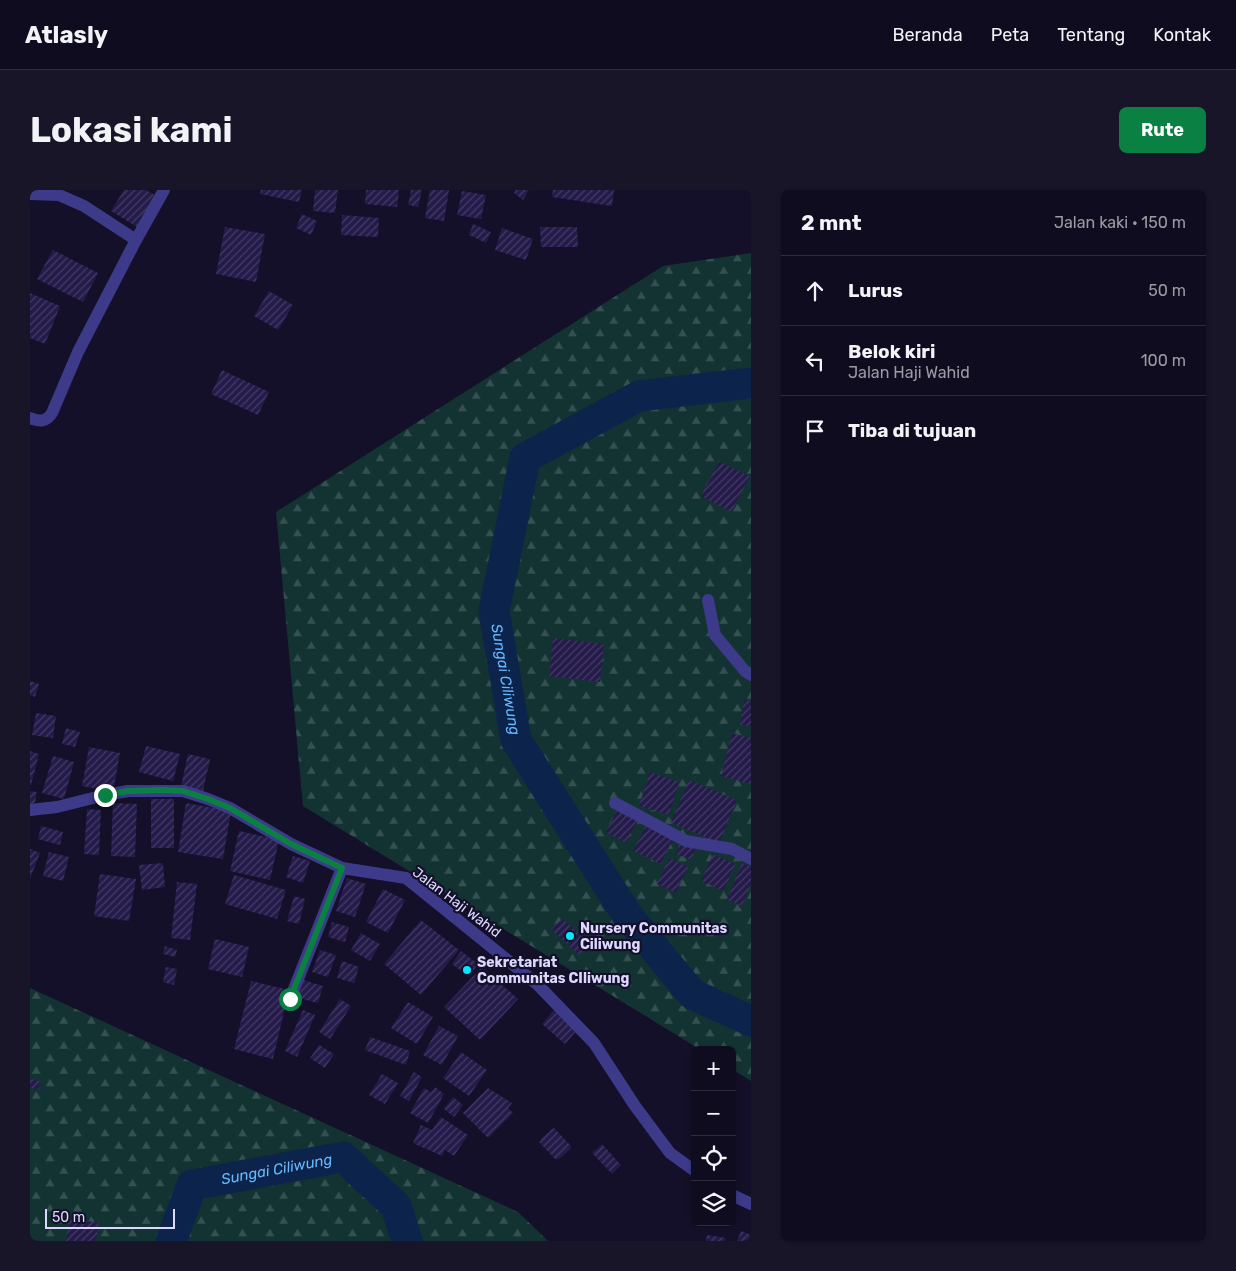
<!DOCTYPE html>
<html lang="id">
<meta charset="utf-8">
<style>
:root{--surface:#0f0c1f;--page:#181528;--text:#f1f3f6;--muted:#9b9ba4;--line:#2f2c3d;--accent:#0b8043}
body{margin:0;font-family:Rubik,sans-serif;background:var(--page);color:var(--text)}
.controls{position:absolute;right:15px;bottom:15px;display:grid;overflow:hidden;border-radius:8px;box-shadow:0 1px 4px #0004}
.controls button{width:45px;height:45px;display:grid;place-items:center;padding:0;border:0;border-bottom:1px solid var(--line);background:var(--surface);color:var(--text);font:25px sans-serif}
.scale{position:absolute;left:15px;bottom:12px;width:130px;box-sizing:border-box;padding-left:5px;border:2px solid #dcd8ff;border-top:0;font-size:14px;line-height:18px;white-space:nowrap;color:#dcd8ff;-webkit-text-stroke:4px #141029;paint-order:stroke}
.stop{position:absolute;width:15px;height:15px;margin:-11px;border:4px solid #0b8043;border-radius:50%;background:#fff}
.stop.end{background:#0b8043;border-color:#fff;box-shadow:0 1px 5px #0008}
.list{margin:0;padding:0;list-style:none}
h2{display:flex;justify-content:space-between;align-items:center;height:65px;margin:0;padding:0 20px;font-size:21px}
h2 small{font-size:16px;font-weight:400;color:var(--muted)}
.list li{display:grid;grid-template-columns:32px 1fr auto;gap:15px;align-items:center;box-sizing:border-box;height:70px;padding:0 20px;border-top:1px solid var(--line)}
.list b{display:block;font-size:19px;white-space:nowrap}
.list p{margin:0;font-size:16px;white-space:nowrap;color:var(--muted)}
.list em{font-size:16px;font-style:normal;color:var(--muted)}
.icon{flex:none;width:28px;height:28px;fill:none;stroke:currentColor;stroke-width:2;stroke-linecap:round;stroke-linejoin:round}
.map{position:relative;flex:none;width:721px;height:1051px;overflow:hidden;border-radius:8px}
header{display:flex;align-items:center;gap:30px;box-sizing:border-box;height:70px;padding:0 25px;background:var(--surface);border-bottom:1px solid var(--line)}
header strong{font-size:24px}
nav{display:flex;gap:28px;margin-inline-start:auto;font-size:18px}
.intro{display:flex;align-items:center;justify-content:space-between;box-sizing:border-box;height:120px;padding:0 30px}
h1{margin:0;font-size:35px}
.button{padding:12px 22px;border-radius:8px;background:var(--accent);color:#fff;font-size:18px;font-weight:700}
main{display:flex;gap:30px;padding:0 30px}
aside{flex:1;background:var(--surface);border-radius:8px;box-shadow:0 1px 4px #0004}
.map>svg:first-child{display:block}
</style>
<header>
<strong>Atlasly</strong>
<nav><a>Beranda</a><a>Peta</a><a>Tentang</a><a>Kontak</a></nav>
</header>
<div class="intro"><h1>Lokasi kami</h1><a class="button">Rute</a></div>
<main>
<div class="map">
<svg width="721" height="1051" viewBox="0 0 721 1051">
<defs>
<pattern id="forest-firs" width="22" height="20" patternUnits="userSpaceOnUse" patternTransform="scale(1.25)"><rect width="22" height="20" fill="#133332"/><path d="M5 1l3.5 6h-7zM16 11l3.5 6h-7z" fill="#355051"/></pattern>
<pattern id="building-hatch" width="6" height="6" patternUnits="userSpaceOnUse" patternTransform="scale(1.25)"><rect width="6" height="6" fill="#251b4a"/><path d="M-1 1l2-2M0 6l6-6M5 7l2-2" fill="none" stroke="#443b65"/></pattern>
</defs>
<rect width="100%" height="100%" fill="#141029"/>
<g fill="url(#forest-firs)">
<polygon points="721,63 721,891 702,879 702,860 671,860 273,616 246,322 633,76"/>
<polygon points="0,798 488,1022 518,1051 0,1051"/>
</g>
<g fill="none" stroke-linecap="round" stroke-linejoin="round">
<g stroke="#0c244c" stroke-width="31">
<path id="s1" d="M721,193L609,206L495,268L464,421L486,550L597,725L662,804L721,831"/>
<path id="s2" d="M141,1051L162,995L313,967L366,1016L377,1051"/>
</g>
</g>
<g fill="url(#building-hatch)">
<polygon points="94,0 116,0 126,6 107,37 81,21"/>
<polygon points="231,0 272,0 269,12 230,4"/>
<polygon points="285,0 308,0 305,23 283,21"/>
<polygon points="336,0 369,0 367,17 335,14"/>
<polygon points="381,0 392,0 388,17 378,15"/>
<polygon points="400,0 419,0 414,31 395,28"/>
<polygon points="486,0 499,0 493,10 484,3"/>
<polygon points="523,0 584,0 582,16 522,7"/>
<polygon points="432,1 456,5 451,29 427,25"/>
<polygon points="272,24 287,31 281,45 266,38"/>
<polygon points="312,25 349,28 348,47 311,45"/>
<polygon points="443,34 461,42 456,53 439,45"/>
<polygon points="195,37 235,44 226,92 186,84"/>
<polygon points="510,37 547,37 548,57 511,57"/>
<polygon points="472,38 503,49 496,70 465,60"/>
<polygon points="23,60 68,83 53,112 7,89"/>
<polygon points="239,101 263,115 248,140 224,126"/>
<polygon points="0,103 30,116 15,154 0,148"/>
<polygon points="192,180 239,202 228,225 181,204"/>
<polygon points="689,271 720,287 701,322 671,306"/>
<polygon points="523,448 574,454 570,492 519,486"/>
<polygon points="0,491 9,494 5,507 0,505"/>
<polygon points="714,510 721,511 721,536 710,535"/>
<polygon points="6,523 26,526 23,548 2,545"/>
<polygon points="36,538 50,542 45,557 32,554"/>
<polygon points="702,543 721,548 721,594 691,586"/>
<polygon points="116,556 150,564 143,591 109,582"/>
<polygon points="59,557 90,563 83,602 52,596"/>
<polygon points="0,561 9,564 1,595 0,595"/>
<polygon points="158,564 180,569 173,601 151,596"/>
<polygon points="23,566 44,572 34,609 12,603"/>
<polygon points="620,582 649,592 639,625 609,616"/>
<polygon points="659,590 707,610 689,653 641,633"/>
<polygon points="0,601 7,602 4,618 0,617"/>
<rect x="121" y="609" width="23" height="49"/>
<polygon points="83,613 107,614 105,667 81,666"/>
<polygon points="156,613 201,621 193,669 148,662"/>
<polygon points="588,618 609,628 596,653 576,642"/>
<polygon points="57,619 71,620 69,665 54,664"/>
<polygon points="616,635 643,649 631,674 603,661"/>
<polygon points="11,636 33,642 30,655 8,649"/>
<polygon points="209,641 249,650 240,690 200,681"/>
<polygon points="650,652 666,658 661,670 646,664"/>
<polygon points="0,659 10,663 0,689"/>
<polygon points="19,662 39,667 33,691 13,686"/>
<polygon points="683,664 705,674 694,701 671,691"/>
<polygon points="263,666 280,671 273,693 256,687"/>
<polygon points="639,668 658,677 646,703 627,694"/>
<polygon points="133,673 135,697 112,700 109,675"/>
<polygon points="712,673 721,677 721,694 712,716 697,710"/>
<polygon points="70,684 106,689 99,731 64,726"/>
<polygon points="204,685 256,700 247,729 195,714"/>
<polygon points="317,688 336,694 325,727 306,721"/>
<polygon points="147,692 167,694 160,750 141,748"/>
<polygon points="353,699 375,710 358,743 336,732"/>
<polygon points="264,706 275,709 269,734 257,731"/>
<polygon points="532,729 560,753 549,765 521,739"/>
<polygon points="391,730 429,760 391,805 354,774"/>
<polygon points="302,732 319,737 315,752 298,747"/>
<polygon points="331,743 350,754 340,771 321,760"/>
<polygon points="185,749 219,757 212,787 178,779"/>
<polygon points="135,756 147,760 145,767 133,764"/>
<polygon points="290,760 306,765 298,787 282,782"/>
<polygon points="431,761 448,774 439,787 422,774"/>
<polygon points="312,771 329,777 324,793 307,788"/>
<polygon points="136,777 147,779 144,795 133,792"/>
<polygon points="452,777 488,809 450,850 414,817"/>
<polygon points="273,790 293,796 288,813 268,808"/>
<polygon points="221,791 259,800 243,869 204,859"/>
<polygon points="310,809 321,816 300,849 289,842"/>
<polygon points="378,812 403,827 387,854 361,838"/>
<polygon points="525,819 549,838 535,854 512,834"/>
<polygon points="273,820 285,825 267,867 255,861"/>
<polygon points="409,836 428,846 412,875 393,865"/>
<polygon points="340,847 380,861 376,875 335,860"/>
<polygon points="289,855 304,864 295,878 280,868"/>
<polygon points="431,862 457,880 439,906 413,888"/>
<polygon points="384,882 392,887 379,911 370,906"/>
<polygon points="352,884 368,893 355,914 339,905"/>
<polygon points="0,889 10,891 9,899 0,898"/>
<polygon points="405,897 414,904 411,908 412,908 398,933 380,923 394,898 401,902"/>
<polygon points="458,898 482,913 478,918 483,923 458,948 433,923"/>
<polygon points="423,907 433,915 424,927 414,919"/>
<polygon points="411,927 438,945 424,966 415,960 412,966 383,953 391,935 402,940"/>
<polygon points="524,938 541,956 540,957 541,958 529,969 528,968 526,970 509,952 511,951 510,950 522,939"/>
<polygon points="572,954 591,975 582,984 562,963"/>
<polygon points="40,1028 69,1033 66,1051 36,1051"/>
<polygon points="711,1041 721,1045 721,1051 707,1051"/>
<polygon points="677,1045 696,1048 695,1051 676,1051"/>
</g>
<g fill="none" stroke-linecap="round" stroke-linejoin="round">
<g stroke="#3c3a89" stroke-width="12">
<polyline points="0,4 29,5 54,16 106,50"/>
<path d="M0,228C10,232 16,232 22,223L48,162L106,50L134,0"/>
<polyline points="678,410 685,445 715,481 721,485"/>
<polyline points="585,613 656,651 702,659 721,669"/>
<polyline points="0,620 27,617 75,605 98,601 153,601 178,609 200,618 261,654 312,678 376,688 507,794 564,853 605,916 640,963 665,981"/>
<polyline points="260,809 312,678"/>
<polyline points="702,1005 721,1014"/>
</g>
</g>
<g fill="none" stroke-linecap="round" stroke-linejoin="round">
<polyline stroke="#0b8043" stroke-width="6" points="75,605 98,601 133,600 153,601 178,609 200,618 261,654 312,678 260,809"/>
</g>
<g fill="#04e8ff" stroke="#141029" stroke-width="2">
<circle cx="540" cy="746" r="5"/>
<circle cx="437" cy="780" r="5"/>
</g>
<g text-anchor="middle" stroke-width="4.5" stroke-linejoin="round" paint-order="stroke">
<g font-size="14" fill="#dcd8ff" stroke="#141029">
<text transform="translate(427 712) rotate(37)" y="5">Jalan Haji Wahid</text>
</g>
<g font-size="14" font-weight="bold" fill="#dcd8ff" stroke="#141029" text-anchor="start">
<text x="550" y="743">Nursery Communitas<tspan x="550" dy="16">Ciliwung</tspan></text>
<text x="447" y="777">Sekretariat<tspan x="447" dy="16">Communitas CIliwung</tspan></text>
</g>
<g font-size="15" font-style="italic" fill="#66b9ff" stroke="#141029">
<text dy="5" stroke="none"><textPath href="#s1" startOffset="468">Sungai Ciliwung</textPath></text>
<text dy="5" stroke="none"><textPath href="#s2" startOffset="146">Sungai Ciliwung</textPath></text>
</g>
</g>
</svg>
<div class="controls">
<button>+</button>
<button>−</button>
<button><svg class="icon" aria-label="locate" viewBox="0 0 24 24"><circle cx="12" cy="12" r="6"/><path d="M12 2v4M12 18v4M2 12h4M18 12h4"/></svg></button>
<button><svg class="icon" aria-label="layers" viewBox="0 0 24 24"><path d="M12 4l9 5-9 5-9-5zM3 14l9 5 9-5"/></svg></button>
</div>
<div class="scale">50 m</div>
<div class="stop" style="left:260px;top:809px"></div>
<div class="stop end" style="left:75px;top:605px"></div>
</div>
<aside>
<h2>2 mnt<small>Jalan kaki · 150 m</small></h2>
<ul class="list">
<li><svg class="icon" aria-label="ahead" viewBox="0 0 24 24"><path d="M12 20V5M6 11l6-6 6 6"/></svg><div><b>Lurus</b></div><em>50 m</em></li>
<li><svg class="icon" aria-label="left" viewBox="0 0 24 24"><path d="M17 20v-9H6M10 6l-5 5 5 5"/></svg><div><b>Belok kiri</b><p>Jalan Haji Wahid</p></div><em>100 m</em></li>
<li><svg class="icon" aria-label="arrive" viewBox="0 0 24 24"><path d="M6 21V4h12l-3 4 3 4H6"/></svg><div><b>Tiba di tujuan</b></div></li>
</ul>
</aside>
</main>
